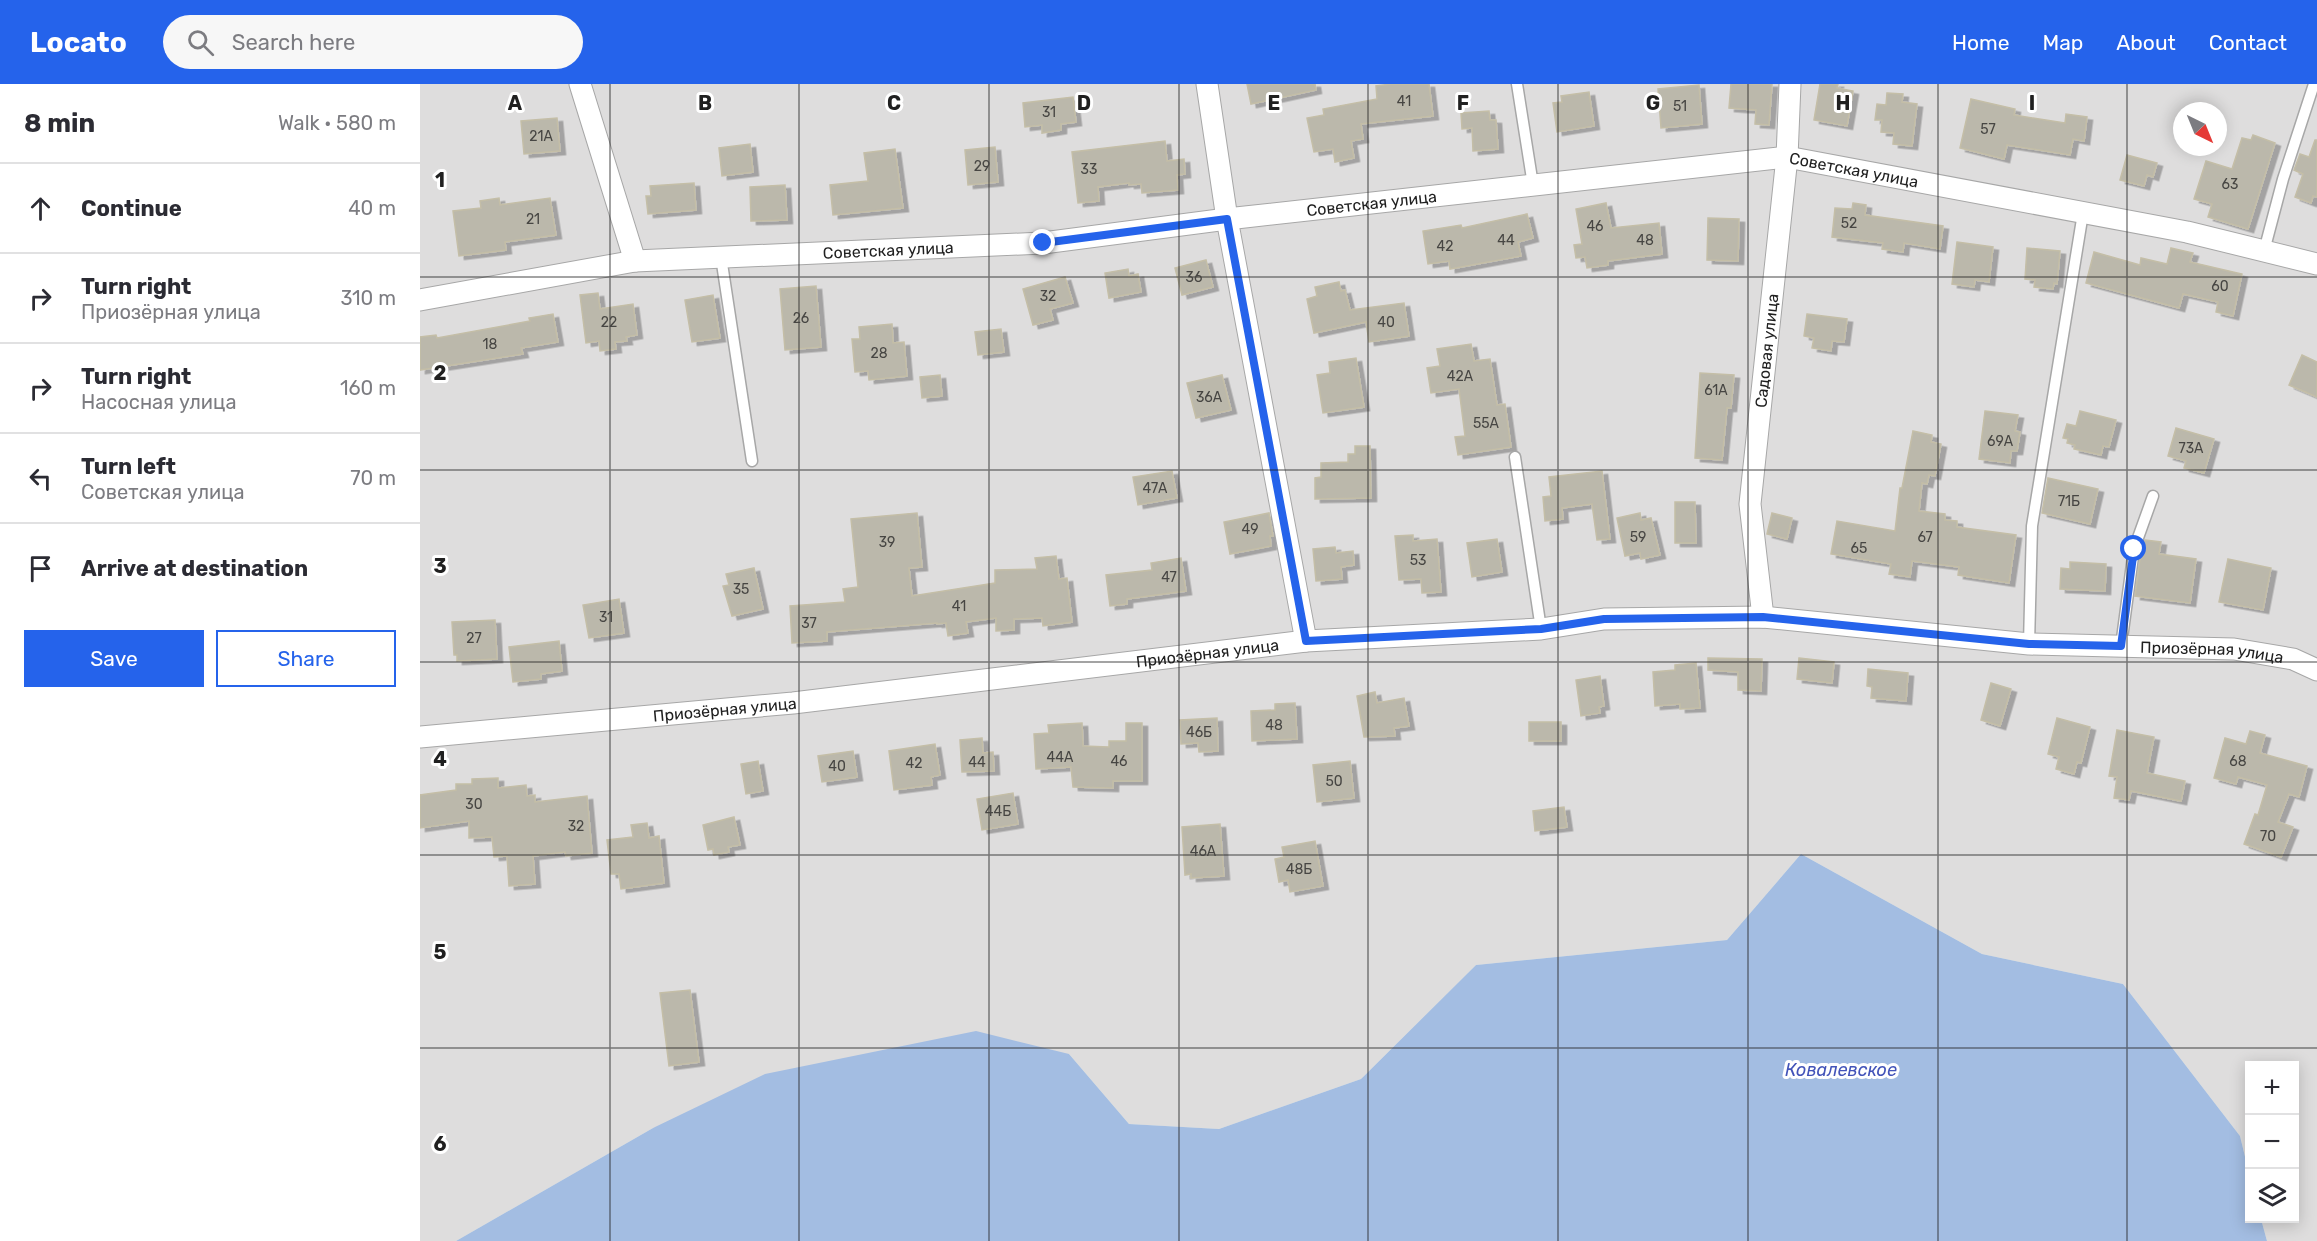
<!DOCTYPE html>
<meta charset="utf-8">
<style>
:root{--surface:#fff;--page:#f7f7f7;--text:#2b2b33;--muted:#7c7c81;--line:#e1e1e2;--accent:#2563eb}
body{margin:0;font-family:Rubik,sans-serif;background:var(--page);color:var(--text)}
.controls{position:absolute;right:18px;bottom:18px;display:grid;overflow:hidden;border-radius:0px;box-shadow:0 3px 15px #0003}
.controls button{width:54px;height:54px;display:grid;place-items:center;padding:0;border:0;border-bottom:2px solid var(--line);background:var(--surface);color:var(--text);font:30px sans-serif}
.compass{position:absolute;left:1753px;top:18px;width:54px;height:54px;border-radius:50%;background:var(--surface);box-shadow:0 3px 15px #0003;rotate:137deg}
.stop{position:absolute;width:18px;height:18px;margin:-14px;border:4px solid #2563eb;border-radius:50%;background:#fff}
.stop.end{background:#2563eb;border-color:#fff;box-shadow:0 2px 6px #0008}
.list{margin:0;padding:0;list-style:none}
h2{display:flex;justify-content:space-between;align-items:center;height:78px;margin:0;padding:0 24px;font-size:26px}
h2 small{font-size:20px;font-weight:400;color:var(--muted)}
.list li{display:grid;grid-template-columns:39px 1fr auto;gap:18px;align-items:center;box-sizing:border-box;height:90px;padding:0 24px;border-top:2px solid var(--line)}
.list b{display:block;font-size:22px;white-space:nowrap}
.list p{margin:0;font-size:20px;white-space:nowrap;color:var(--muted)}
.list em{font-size:20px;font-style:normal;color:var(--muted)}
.actions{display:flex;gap:12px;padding:18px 24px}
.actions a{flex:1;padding:14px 0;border:2px solid var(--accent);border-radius:0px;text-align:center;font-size:21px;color:var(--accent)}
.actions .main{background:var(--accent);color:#fff}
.icon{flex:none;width:33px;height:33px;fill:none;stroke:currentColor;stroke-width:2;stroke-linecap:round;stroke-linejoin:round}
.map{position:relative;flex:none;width:1897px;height:1157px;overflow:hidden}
header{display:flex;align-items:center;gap:36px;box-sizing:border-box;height:84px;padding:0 30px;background:var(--accent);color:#fff}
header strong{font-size:28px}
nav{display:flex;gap:33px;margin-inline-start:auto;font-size:21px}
.search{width:420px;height:54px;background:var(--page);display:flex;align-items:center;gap:15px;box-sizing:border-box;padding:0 21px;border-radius:33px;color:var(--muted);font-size:22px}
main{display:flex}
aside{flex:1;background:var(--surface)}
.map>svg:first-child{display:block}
</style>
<header>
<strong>Locato</strong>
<div class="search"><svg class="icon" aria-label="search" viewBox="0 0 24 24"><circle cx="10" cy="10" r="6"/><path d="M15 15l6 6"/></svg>Search here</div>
<nav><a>Home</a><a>Map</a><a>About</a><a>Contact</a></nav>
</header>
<main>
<aside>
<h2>8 min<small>Walk · 580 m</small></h2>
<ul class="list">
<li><svg class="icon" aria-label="ahead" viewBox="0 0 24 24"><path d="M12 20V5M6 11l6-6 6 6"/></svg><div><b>Continue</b></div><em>40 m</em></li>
<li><svg class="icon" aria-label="right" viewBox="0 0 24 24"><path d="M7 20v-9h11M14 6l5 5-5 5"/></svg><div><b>Turn right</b><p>Приозёрная улица</p></div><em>310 m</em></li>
<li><svg class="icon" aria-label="right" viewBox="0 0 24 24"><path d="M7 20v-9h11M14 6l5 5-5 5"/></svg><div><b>Turn right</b><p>Насосная улица</p></div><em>160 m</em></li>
<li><svg class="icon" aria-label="left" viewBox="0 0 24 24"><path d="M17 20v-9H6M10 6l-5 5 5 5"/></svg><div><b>Turn left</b><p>Советская улица</p></div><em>70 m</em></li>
<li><svg class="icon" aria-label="arrive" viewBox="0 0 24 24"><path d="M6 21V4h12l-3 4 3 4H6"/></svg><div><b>Arrive at destination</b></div></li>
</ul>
<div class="actions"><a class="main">Save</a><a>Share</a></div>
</aside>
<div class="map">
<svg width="1897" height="1157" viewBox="0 0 1897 1157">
<defs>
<filter id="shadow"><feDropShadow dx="5.5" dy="3.5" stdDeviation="0" flood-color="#0004"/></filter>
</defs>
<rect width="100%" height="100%" fill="#f1f1e6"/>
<path fill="#dedddd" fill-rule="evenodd" d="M0,0H1897V1157H1847L1841,1135L1874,1134V982H1830L1829,1089L1820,1052L1703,900L1562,870L1381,770L1307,856L1056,881L941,995L799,1045L709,1040L649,970L233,1044L36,1157H0ZM1762,27H1798V63H1762Z"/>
<polygon fill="#a3bde2" points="1381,770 1562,870 1703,900 1820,1052 1829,1089 1830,1134 1841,1135 1847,1157 36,1157 233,1044 345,990 556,947 649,970 709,1040 799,1045 941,995 1056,881 1307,856"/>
<g fill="#bbb8ab" stroke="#c4bea7" stroke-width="1.5" filter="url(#shadow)">
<polygon points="827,0 895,0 896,6 831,20"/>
<polygon points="971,0 1009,0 1013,32 941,40 943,55 931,57 934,74 915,78 913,65 894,68 887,34 904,31 903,25 957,15 956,2"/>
<polygon points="1311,0 1352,0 1349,41 1335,40 1336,26 1309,24"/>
<polygon points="1400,0 1418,0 1417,4 1433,7 1427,42 1394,36"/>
<polygon points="1279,1 1282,40 1241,44 1238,5"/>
<polygon points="1169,8 1174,42 1137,48 1133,19 1142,18 1141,12"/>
<polygon points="1467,9 1483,10 1482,18 1497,20 1492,62 1473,60 1474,49 1461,48 1462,36 1455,36 1457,20 1466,21"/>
<polygon points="653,13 656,38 641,40 641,46 622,49 622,41 605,43 603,19"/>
<polygon points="1551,15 1595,25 1594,31 1645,39 1646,30 1667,33 1664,57 1653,55 1650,71 1587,61 1584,75 1540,64"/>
<polygon points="1069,27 1070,36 1076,36 1078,65 1053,67 1052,44 1042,45 1041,29"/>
<polygon points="137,34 140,67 104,70 101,37"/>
<polygon points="1833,51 1855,59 1828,145 1788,133 1792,120 1774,115 1786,77 1812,85 1822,54 1831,56"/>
<polygon points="1895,56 1897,56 1897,113 1893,112 1891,119 1875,113 1883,90 1874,86 1880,70 1889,73"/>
<polygon points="745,57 747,77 764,75 765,90 757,91 758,106 722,109 721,100 709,101 709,99 678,103 679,117 658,119 652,68"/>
<polygon points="330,60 333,88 302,92 299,64"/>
<polygon points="575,63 578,98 548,101 545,66"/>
<polygon points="475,65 483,124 413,131 410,101 448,97 444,69"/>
<polygon points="1707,71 1737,79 1733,93 1727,91 1724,102 1700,96"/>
<polygon points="274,99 276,126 228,130 226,112 231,112 230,102"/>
<polygon points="365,101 367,136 331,137 330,103"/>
<polygon points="79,114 80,121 130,114 136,151 85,158 86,166 39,172 33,127 61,124 60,117"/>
<polygon points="1186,119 1191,144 1239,139 1242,170 1188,177 1188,181 1167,184 1165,173 1156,174 1154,161 1162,160 1156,125"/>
<polygon points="1433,119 1446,121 1445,131 1523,142 1520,165 1484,159 1483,168 1462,165 1463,159 1412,153 1415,124 1432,125"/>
<polygon points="1107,130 1113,154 1098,158 1101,172 1030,185 1029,177 1008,180 1003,147 1041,141 1042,144"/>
<polygon points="1288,134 1319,135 1318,177 1287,176"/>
<polygon points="1537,158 1573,163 1569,198 1555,196 1554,203 1532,200"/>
<polygon points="1607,164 1640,167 1637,200 1634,199 1633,205 1614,203 1615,196 1605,195"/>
<polygon points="1751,164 1773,169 1770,178 1822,190 1813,232 1796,228 1798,218 1763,210 1759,224 1666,199 1674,168 1720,181 1721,174 1747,180"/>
<polygon points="786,176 793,203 762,211 755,184"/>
<polygon points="708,185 709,192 718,190 721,208 689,214 685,189"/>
<polygon points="645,193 653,219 630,225 633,236 613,241 603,205"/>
<polygon points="919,198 921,207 925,206 930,226 984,219 989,252 949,258 946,238 894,249 887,215 897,212 895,203"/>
<polygon points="396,202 401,263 365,266 360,205"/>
<polygon points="178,209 180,225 213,220 217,251 206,253 207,257 195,258 196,265 180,267 179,257 166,259 160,211"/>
<polygon points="293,211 300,254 272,258 265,216"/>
<polygon points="133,230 138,258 101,264 103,270 0,286 0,253 16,251 17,254 110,237 109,234"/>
<polygon points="1387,230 1427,235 1424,258 1412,257 1411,267 1392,264 1394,254 1384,252"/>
<polygon points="472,240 473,259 484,258 487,292 449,296 448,287 435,288 432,255 440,255 439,243"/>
<polygon points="581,245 584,268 558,271 555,248"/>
<polygon points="1051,260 1054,277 1070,275 1077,321 1085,320 1091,363 1038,371 1035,353 1045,352 1039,305 1011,309 1007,284 1020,282 1017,265"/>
<polygon points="1882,271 1897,278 1897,313 1869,301"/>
<polygon points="936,274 944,323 903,329 897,291 910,289 909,278"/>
<polygon points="1280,289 1314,291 1311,324 1307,324 1302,376 1275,374"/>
<polygon points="520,291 522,312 502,314 500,293"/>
<polygon points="802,291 811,326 776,334 767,299"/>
<polygon points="1565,327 1598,331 1595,347 1600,348 1597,367 1591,367 1590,379 1559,375"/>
<polygon points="1660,327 1696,336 1689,363 1683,362 1681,371 1654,365 1655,361 1647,359 1648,355 1643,354 1647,340 1656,342"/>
<polygon points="1756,344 1794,355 1784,389 1764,384 1766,377 1748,372"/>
<polygon points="1493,347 1512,351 1511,358 1521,360 1515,392 1509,391 1507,400 1502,399 1499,427 1525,430 1525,436 1537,437 1537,443 1596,451 1589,499 1538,491 1539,483 1492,477 1490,493 1469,490 1471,480 1411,470 1417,437 1475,447 1480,404 1482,404"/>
<polygon points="935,362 950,362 951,414 895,415 895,394 901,393 901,379 928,378 928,370 935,370"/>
<polygon points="752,387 757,414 718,421 713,393"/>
<polygon points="1182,387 1190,455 1177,456 1172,420 1142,424 1143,435 1125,437 1123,413 1131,412 1129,393"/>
<polygon points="1628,394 1678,405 1670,440 1622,429"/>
<polygon points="1255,418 1275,418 1276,459 1255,459"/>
<polygon points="497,429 502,483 489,484 492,512 575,499 575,486 617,485 615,474 636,472 639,495 647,494 652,538 623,542 622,534 594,535 594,546 576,547 576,534 546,538 548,549 528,552 526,539 517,540 517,539 407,548 407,557 372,559 370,522 425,518 423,505 438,503 431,435"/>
<polygon points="849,429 853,452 850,452 851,462 810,470 804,438"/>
<polygon points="1220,429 1221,436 1231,434 1240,471 1221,475 1220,469 1205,472 1197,434"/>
<polygon points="1352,429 1372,434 1367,455 1347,450"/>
<polygon points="993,451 993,457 1017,455 1021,508 1002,509 1001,495 979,496 975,452"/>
<polygon points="1077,455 1082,488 1052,493 1047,459"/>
<polygon points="1725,456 1741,458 1739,470 1776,475 1770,519 1715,512 1721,467"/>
<polygon points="915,463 916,469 933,467 934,481 921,483 922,495 896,497 893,465"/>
<polygon points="761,474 766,507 707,515 707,520 690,522 686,491 732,486 731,479"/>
<polygon points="1808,475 1851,484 1843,526 1799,518"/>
<polygon points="1650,478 1686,480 1685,507 1640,505 1641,484 1650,485"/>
<polygon points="334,484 343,525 312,532 303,502 309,501 306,490"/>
<polygon points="199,515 204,549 169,554 163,521"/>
<polygon points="75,536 77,575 37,577 37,571 34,571 32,538"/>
<polygon points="139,557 142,587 121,590 121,595 93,598 89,563"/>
<polygon points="1288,574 1342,575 1341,607 1318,606 1318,588 1288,586"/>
<polygon points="1379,574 1414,578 1412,599 1377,595"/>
<polygon points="1276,579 1280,624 1260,625 1260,620 1235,622 1233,588 1255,586 1255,581"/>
<polygon points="1448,585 1488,589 1486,617 1451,614 1452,603 1447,602"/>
<polygon points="1180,592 1184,622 1179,623 1180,629 1161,632 1156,596"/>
<polygon points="1571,599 1591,605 1580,642 1561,636"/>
<polygon points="955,608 957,619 984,614 989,642 974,644 975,652 944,653 937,612"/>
<polygon points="875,619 877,655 832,657 831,627 855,626 855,620"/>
<polygon points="797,634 798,667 779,668 778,659 761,660 760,636"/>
<polygon points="1637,634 1670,643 1661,679 1657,678 1654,690 1636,685 1639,673 1628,670"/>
<rect x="1109" y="638" width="32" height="19"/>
<polygon points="662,639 663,662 689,663 689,657 706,657 706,639 722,639 722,697 693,697 693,704 653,703 651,683 616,685 614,650 629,649 628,641"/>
<polygon points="1697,646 1734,653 1727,689 1765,697 1761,717 1711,707 1709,716 1694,714 1697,693 1689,692"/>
<polygon points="1830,647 1845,651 1840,669 1887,682 1879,713 1869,710 1858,738 1873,743 1861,773 1824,760 1835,730 1838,731 1847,701 1818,693 1816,700 1794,694 1805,654 1826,660"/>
<polygon points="562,654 563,669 573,668 574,687 542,688 540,656"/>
<polygon points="515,660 520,691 511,693 512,701 474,706 469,667"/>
<polygon points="433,667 437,693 402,698 398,672"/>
<polygon points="338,677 343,707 326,710 321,680"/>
<polygon points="930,677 934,714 897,718 893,681"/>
<polygon points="78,694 78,704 106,701 107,712 115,711 115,718 167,712 172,769 146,772 145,768 113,772 115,800 89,802 87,772 74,773 72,753 49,754 49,737 0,744 0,711 36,706 36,700 52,700 52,695"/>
<polygon points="593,709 598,740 562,746 557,715"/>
<polygon points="1144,723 1147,743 1115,747 1113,727"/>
<polygon points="314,733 320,761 308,763 309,768 294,771 293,765 288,766 283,741"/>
<polygon points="227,739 229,754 239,752 244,799 201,805 199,790 191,790 187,756 213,753 211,741"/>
<polygon points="800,740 804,792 771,794 771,790 765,791 762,743"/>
<polygon points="895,757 903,802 870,808 868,796 859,798 855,775 864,773 862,763"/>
<polygon points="270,906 279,978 249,982 240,909"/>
</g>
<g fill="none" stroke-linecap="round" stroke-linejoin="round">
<g stroke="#a7a7a7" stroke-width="13">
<g id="lane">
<polyline points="1097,0 1113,101"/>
<polyline points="1844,167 1863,95 1894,0"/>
<polyline points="301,173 332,377"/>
<polyline points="1095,373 1121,545"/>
<polyline points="1609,560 1612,442 1663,129"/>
<polyline points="1701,562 1714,465 1733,412"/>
</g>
</g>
<g stroke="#a7a7a7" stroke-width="23">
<g id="street">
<polyline points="160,0 215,177"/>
<polyline points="787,0 807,135 886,557"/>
<path id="s1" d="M0,216L215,177L623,159L807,135L1367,73L1767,148L1897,180"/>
<path id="s2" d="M1343,533L1330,420L1367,73L1370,0"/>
<path id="s3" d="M0,653L373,619L886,557L1121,545L1184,535L1343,533L1609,560L1814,565L1873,575L1897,586"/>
</g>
</g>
<use href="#lane" stroke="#fff" stroke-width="10"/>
<use href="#street" stroke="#fff" stroke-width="21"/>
</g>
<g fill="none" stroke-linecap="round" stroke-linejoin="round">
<polyline stroke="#2563eb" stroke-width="8" points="623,159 807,135 886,557 1121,545 1184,535 1343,533 1609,560 1701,562 1714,465"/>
</g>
<path fill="none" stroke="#202020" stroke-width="1.5" stroke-opacity="0.55" d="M190,0V1157M379,0V1157M569,0V1157M759,0V1157M948,0V1157M1138,0V1157M1328,0V1157M1518,0V1157M1707,0V1157M0,193H1897M0,386H1897M0,578H1897M0,771H1897M0,964H1897"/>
<g text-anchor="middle" stroke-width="6" stroke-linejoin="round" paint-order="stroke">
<g font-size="14" fill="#474643">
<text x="984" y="22">41</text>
<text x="1260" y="27">51</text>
<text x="629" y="33">31</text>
<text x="1568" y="50">57</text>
<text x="121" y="57">21А</text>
<text x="562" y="87">29</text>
<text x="669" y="90">33</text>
<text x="1810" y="105">63</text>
<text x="113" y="140">21</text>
<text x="1429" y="144">52</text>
<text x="1175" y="147">46</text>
<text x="1086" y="161">44</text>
<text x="1225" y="161">48</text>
<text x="1025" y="167">42</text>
<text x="774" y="198">36</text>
<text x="1800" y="207">60</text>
<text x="628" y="217">32</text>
<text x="381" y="239">26</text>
<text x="189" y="243">22</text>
<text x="966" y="243">40</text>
<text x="70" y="265">18</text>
<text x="459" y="274">28</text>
<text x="1040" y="297">42А</text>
<text x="1296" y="311">61А</text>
<text x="789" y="318">36А</text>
<text x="1066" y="344">55А</text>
<text x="1580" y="362">69А</text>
<text x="1771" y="369">73А</text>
<text x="735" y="409">47А</text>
<text x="1649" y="422">71Б</text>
<text x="830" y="450">49</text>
<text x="1218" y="458">59</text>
<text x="1505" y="458">67</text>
<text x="467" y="463">39</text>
<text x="1439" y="469">65</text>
<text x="998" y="481">53</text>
<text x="749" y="498">47</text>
<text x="321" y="510">35</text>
<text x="539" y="527">41</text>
<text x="186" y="538">31</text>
<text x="389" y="544">37</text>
<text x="54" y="559">27</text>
<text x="854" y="646">48</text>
<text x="779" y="653">46Б</text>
<text x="640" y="678">44А</text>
<text x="699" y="682">46</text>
<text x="1818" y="682">68</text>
<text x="557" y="683">44</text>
<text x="494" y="684">42</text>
<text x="417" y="687">40</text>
<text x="914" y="702">50</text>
<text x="54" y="725">30</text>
<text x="578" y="732">44Б</text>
<text x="156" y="747">32</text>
<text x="1848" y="757">70</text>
<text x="783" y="772">46А</text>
<text x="879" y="790">48Б</text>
</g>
<g font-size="16" fill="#202020" stroke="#fff">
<text dy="6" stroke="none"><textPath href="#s1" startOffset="1444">Советская улица</textPath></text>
<text dy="6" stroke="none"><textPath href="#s1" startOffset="958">Советская улица</textPath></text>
<text dy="6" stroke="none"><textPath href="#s1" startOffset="472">Советская улица</textPath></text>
<text dy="6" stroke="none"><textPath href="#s2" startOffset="268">Садовая улица</textPath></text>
<text dy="6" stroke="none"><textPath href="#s3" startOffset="792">Приозёрная улица</textPath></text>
<text dy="6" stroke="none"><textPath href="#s3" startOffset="1800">Приозёрная улица</textPath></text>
<text dy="6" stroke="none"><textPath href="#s3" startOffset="306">Приозёрная улица</textPath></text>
</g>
<g font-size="18" font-style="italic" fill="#4354b9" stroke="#fff">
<text x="1421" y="992">Ковалевское</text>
</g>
</g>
<g font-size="20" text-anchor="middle" font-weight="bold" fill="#202020" stroke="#fff" stroke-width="6" stroke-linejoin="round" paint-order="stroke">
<text x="95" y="26">A</text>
<text x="285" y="26">B</text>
<text x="474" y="26">C</text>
<text x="664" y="26">D</text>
<text x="854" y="26">E</text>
<text x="1043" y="26">F</text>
<text x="1233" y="26">G</text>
<text x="1423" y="26">H</text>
<text x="1612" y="26">I</text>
<text x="20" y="103">1</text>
<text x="20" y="296">2</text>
<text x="20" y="489">3</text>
<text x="20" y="682">4</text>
<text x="20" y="875">5</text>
<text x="20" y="1067">6</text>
</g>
</svg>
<div class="controls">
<button>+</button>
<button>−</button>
<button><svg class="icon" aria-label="layers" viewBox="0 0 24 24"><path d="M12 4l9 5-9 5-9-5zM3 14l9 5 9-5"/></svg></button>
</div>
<svg class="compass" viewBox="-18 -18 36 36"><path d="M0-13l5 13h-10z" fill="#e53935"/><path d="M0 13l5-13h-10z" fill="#7c7c81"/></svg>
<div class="stop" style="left:1714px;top:465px"></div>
<div class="stop end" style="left:623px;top:159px"></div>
</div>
</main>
